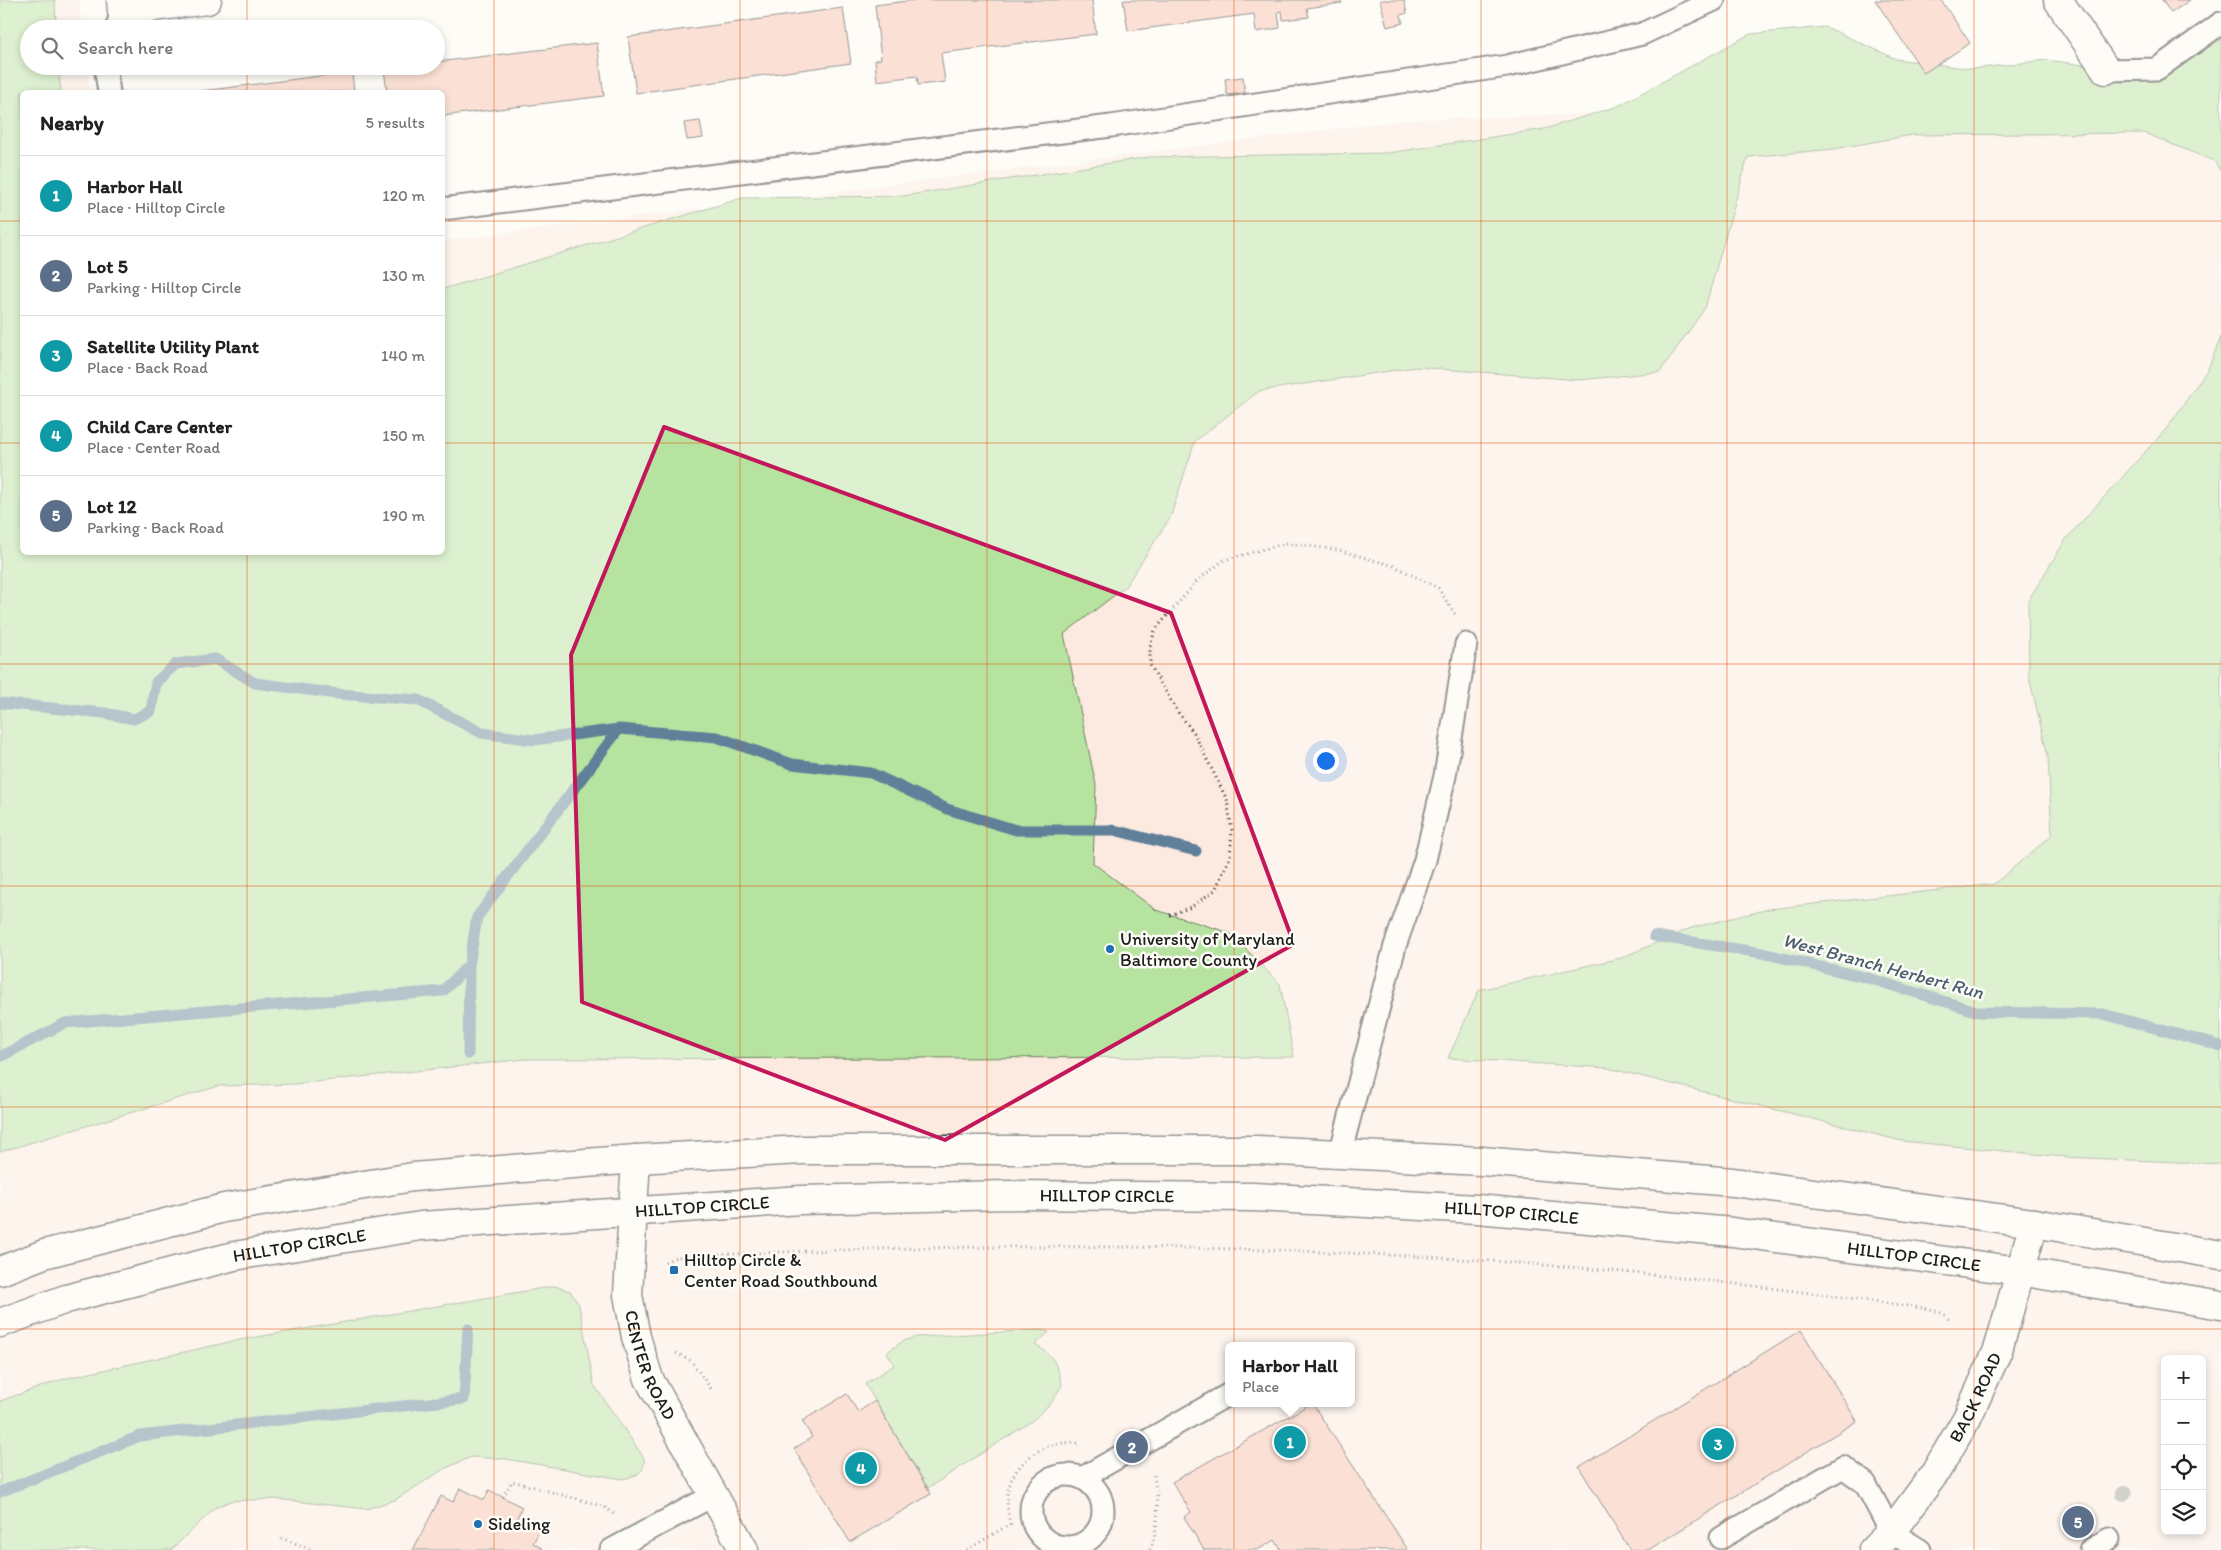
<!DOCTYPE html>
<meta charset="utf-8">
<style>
:root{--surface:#fff;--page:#f2f2f2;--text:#222;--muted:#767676;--line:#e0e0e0;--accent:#1f6fb2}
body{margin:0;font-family:Itim,sans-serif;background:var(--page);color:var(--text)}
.controls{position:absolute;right:15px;bottom:15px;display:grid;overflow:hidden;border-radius:8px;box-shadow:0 2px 8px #0003}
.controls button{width:45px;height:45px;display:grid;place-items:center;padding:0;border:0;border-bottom:1px solid var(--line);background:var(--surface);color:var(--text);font:25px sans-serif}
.you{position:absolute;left:1325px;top:760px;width:18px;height:18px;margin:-12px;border:4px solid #fff;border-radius:50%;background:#1a73e8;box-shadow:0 0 0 8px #1a73e833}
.badge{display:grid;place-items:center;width:32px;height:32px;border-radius:50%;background:var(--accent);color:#fff;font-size:16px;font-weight:700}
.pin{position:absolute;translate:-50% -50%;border:2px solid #fff;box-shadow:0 1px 5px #0006}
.popup{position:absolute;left:1225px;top:1342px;width:130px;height:65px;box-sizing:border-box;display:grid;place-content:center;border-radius:8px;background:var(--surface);filter:drop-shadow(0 1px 4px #0005);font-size:16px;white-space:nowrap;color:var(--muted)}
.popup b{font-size:19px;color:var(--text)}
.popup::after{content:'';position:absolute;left:50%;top:100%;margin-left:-10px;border:10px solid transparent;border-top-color:var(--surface)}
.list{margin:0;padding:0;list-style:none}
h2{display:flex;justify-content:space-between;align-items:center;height:65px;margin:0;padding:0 20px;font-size:21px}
h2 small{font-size:16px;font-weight:400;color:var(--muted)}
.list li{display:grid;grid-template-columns:32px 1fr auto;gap:15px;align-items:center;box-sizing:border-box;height:80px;padding:0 20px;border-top:1px solid var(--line)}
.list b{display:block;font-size:19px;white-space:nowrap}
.list p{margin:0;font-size:16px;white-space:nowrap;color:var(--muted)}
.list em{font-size:16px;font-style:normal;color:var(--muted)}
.icon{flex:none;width:28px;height:28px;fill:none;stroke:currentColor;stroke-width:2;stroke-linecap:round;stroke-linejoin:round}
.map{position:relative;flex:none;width:2221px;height:1550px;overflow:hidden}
.search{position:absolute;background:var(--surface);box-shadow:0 2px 8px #0003;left:20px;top:20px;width:425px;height:55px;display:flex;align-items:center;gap:12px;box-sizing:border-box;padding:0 18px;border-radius:28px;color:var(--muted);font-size:19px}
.panel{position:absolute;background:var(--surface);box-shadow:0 2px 8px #0003;left:20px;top:90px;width:425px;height:465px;border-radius:8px}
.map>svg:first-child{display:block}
</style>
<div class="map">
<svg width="2221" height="1550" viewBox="0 0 2221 1550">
<rect width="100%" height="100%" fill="#fdfcf7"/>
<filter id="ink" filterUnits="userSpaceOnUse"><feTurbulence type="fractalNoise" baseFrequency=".02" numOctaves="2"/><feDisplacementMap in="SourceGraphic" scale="10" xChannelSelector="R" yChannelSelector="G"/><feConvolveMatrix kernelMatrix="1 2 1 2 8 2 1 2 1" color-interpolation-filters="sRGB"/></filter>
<g filter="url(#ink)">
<path fill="#fceae0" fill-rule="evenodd" d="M0 0H79L82 29H29V66H87L90 92H22V552H442L443 241 1405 120 2221 93V1550H0ZM1229 1346H1351V1403H1229ZM2165 1359H2202V1531H2165Z"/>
<path fill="#b7e3a0" stroke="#6a805e" d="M0 0H55L56 29H29V66H58L61 92H22V552H442L443 289 742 198 903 196 1149 157 1388 153 1545 129 1618 106 1750 34 1826 27 1896 59 1972 69 2046 60 2122 70 2181 66 2221 39V172L2214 161 2144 133 1912 135 1834 149 1748 157 1705 308 1660 372 1579 380 1416 367 1259 391 1195 441 1170 518 1125 587 1064 634 1096 785 1093 863 1156 910 1230 933 1280 984 1294 1057 526 1059 296 1084 219 1086 0 1152Z
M2221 337V1164L2065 1157 1902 1141 1608 1068 1448 1058 1479 990 1621 958 1691 928 1769 909 1994 884 2052 835 2048 756 2029 677 2028 601 2066 539 2167 428 2208 369Z
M555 1286 570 1291 579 1305 594 1385 644 1458C645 1474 636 1476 622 1479L506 1459 471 1457 444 1469 395 1500 366 1509 275 1499 230 1501 215 1508 171 1550H0V1401L63 1379 234 1341Z
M1040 1330 1049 1332 1035 1345C1054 1355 1057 1365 1062 1385L1052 1402 1032 1421 928 1488 865 1384 894 1365 887 1352 903 1341 917 1337Z"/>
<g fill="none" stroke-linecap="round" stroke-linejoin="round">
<path stroke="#5f8098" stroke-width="11" d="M0 703 104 713 134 719 151 711 156 682 176 664 215 659 255 683 338 694 418 700 482 733 534 740 619 729 717 737 792 764 871 773 947 809 1016 830H1114L1196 851
M1654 936 1762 953 1868 978 1979 1012 2103 1014 2221 1046
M468 1054 469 965
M0 1057 65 1023 443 991 469 965 477 917 619 729
M0 1492 140 1436 464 1399 468 1329"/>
</g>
<path fill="#f8c0ac" stroke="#1c1c1c" d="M916 0H1092L1096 34 941 53 945 82 918 85 917 76 877 81 875 60 881 59 875 5Z
M1123 0H1341L1342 3 1307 8 1309 17 1283 20 1282 11 1278 12 1280 28 1256 32 1254 14 1128 31Z
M1380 0H1404L1407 13 1401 15 1403 23 1387 27Z
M1875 0H1941L1970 43 1924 73Z
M2162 0H2190L2171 13Z
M843 8 851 63 636 93 628 37Z
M597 43 604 96 442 116V92H387L384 69 405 66H436V62Z
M352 72 354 92H194Z
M1243 77 1245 93 1227 95 1225 79Z
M700 121 703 138 687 140 684 123Z
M1801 1330 1857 1421 1648 1550H1630L1579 1467Z
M847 1394 858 1412 875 1401 931 1494 850 1542 794 1449 812 1437 802 1421Z
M1312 1403 1408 1550H1281L1275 1540 1257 1550H1204L1184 1517 1191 1512 1172 1482Z
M460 1488 484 1500 489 1490 522 1507 517 1518 540 1530 533 1543 543 1549 542 1550H413L441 1496 453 1502Z"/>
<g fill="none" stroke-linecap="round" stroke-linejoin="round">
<g stroke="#1c1c1c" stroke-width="25">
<path id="service" d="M116 29 122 11
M105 66 109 92
M2106 70 2157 69 2221 23
M442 209 1111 126 1507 66 1642 34 1714 0
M1340 1154 1395 946 1425 860 1445 776 1466 644
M1031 1511a36 36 0 1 1 72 0a36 36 0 1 1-72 0Z
M1082 1478 1229 1394
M1721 1538 1843 1467 1865 1483 1891 1532 1920 1550
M611 1550 714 1495
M2090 1550 2109 1539"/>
</g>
<g stroke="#1c1c1c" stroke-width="31">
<g id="minor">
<path d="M121 0 122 11 207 0"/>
<path d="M2058 0 2106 70"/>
<path id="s1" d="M636 1159 628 1295 636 1337 649 1379 744 1550"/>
<path id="s2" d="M1873 1550 1891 1532 1935 1473 1967 1418 1998 1350 2034 1223"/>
</g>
</g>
<g stroke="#1c1c1c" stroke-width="31">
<g id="tertiary">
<path d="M0 1271 44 1254 224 1208 413 1177 636 1159 803 1150H1258L1482 1161 1733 1182 2034 1223 2221 1255"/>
<path id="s3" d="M0 1323 66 1299 234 1256 421 1226 801 1200 1008 1195 1253 1197 1477 1209 1732 1232 2020 1271 2221 1305"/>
</g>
</g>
<path stroke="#1c1c1c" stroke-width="3" stroke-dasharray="1 4" stroke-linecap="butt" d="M1170 915 1191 907 1215 890 1230 857 1232 831 1227 800 1194 733 1177 711 1150 665V647L1155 630 1197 581 1224 560 1287 543 1338 550 1394 566 1438 588 1457 617
M665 1262 676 1257 691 1256C953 1243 1215 1243 1477 1260 1629 1270 1780 1288 1930 1309L1944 1314 1950 1321
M676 1353 691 1361 712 1390
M503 1497 512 1481 603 1506 614 1514
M281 1538 313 1550
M967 1550 1010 1524C1008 1514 1006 1500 1008 1490 1015 1459 1050 1437 1080 1444
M1150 1550C1160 1524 1159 1499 1153 1472"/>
<use href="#service" stroke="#fdfcf7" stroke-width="21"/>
<use href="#minor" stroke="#fdfcf7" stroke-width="28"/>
<use href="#tertiary" stroke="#fdfcf7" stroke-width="28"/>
</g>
<circle fill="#9ba295" cx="2124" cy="1493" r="8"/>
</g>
<path d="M0 0H2221V1550H0ZM664 427 1171 613 1294 944 945 1140 582 1002 571 655Z" fill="#fdfcf7" fill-opacity=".55" fill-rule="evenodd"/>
<path fill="none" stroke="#c2185b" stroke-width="4" stroke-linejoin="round" d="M664 427 1171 613 1294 944 945 1140 582 1002 571 655Z"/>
<path fill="none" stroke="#e8590c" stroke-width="1" stroke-opacity="0.55" d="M247 0V29M494 0V1550M740 0V1550M987 0V1550M1234 0V1550M1481 0V1550M1727 0V1550M1974 0V1550M247 66V92M0 221H22M442 221H2221M0 443H22M442 443H2221M247 552V1550M0 664H2221M0 886H2221M0 1107H2221M0 1329H2221"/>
<g fill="#1f6fb2" stroke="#fdfcf7" stroke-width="2">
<circle cx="1110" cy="949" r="5"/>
<rect x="669" y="1265" width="10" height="10" rx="2.5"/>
<circle cx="478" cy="1524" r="5"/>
</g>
<g text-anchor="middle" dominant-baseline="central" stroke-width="5" stroke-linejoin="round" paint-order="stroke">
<g font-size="18" fill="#1c1c1c" stroke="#fdfcf7" text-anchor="start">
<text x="1120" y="939">University of Maryland<tspan x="1120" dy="21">Baltimore County</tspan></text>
<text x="684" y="1260">Hilltop Circle &amp;<tspan x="684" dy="21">Center Road Southbound</tspan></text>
<text x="488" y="1524">Sideling</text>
</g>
<g font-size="18" fill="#1c1c1c" stroke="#fdfcf7">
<text stroke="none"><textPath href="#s3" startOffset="1120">HILLTOP CIRCLE</textPath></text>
<text stroke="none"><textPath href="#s3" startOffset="715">HILLTOP CIRCLE</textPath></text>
<text stroke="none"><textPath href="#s3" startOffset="1525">HILLTOP CIRCLE</textPath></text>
<text stroke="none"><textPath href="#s3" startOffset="310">HILLTOP CIRCLE</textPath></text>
<text stroke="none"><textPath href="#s3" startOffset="1930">HILLTOP CIRCLE</textPath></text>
<text stroke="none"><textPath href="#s1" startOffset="210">CENTER ROAD</textPath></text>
<text stroke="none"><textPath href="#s2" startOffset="185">BACK ROAD</textPath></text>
</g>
<g font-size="19" font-style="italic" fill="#495e6e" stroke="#fdfcf7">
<text transform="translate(1883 966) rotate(15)">West Branch Herbert Run</text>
</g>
</g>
</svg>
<div class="controls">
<button>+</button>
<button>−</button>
<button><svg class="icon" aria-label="locate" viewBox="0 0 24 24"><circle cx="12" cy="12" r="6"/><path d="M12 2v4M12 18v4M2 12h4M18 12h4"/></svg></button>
<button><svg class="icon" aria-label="layers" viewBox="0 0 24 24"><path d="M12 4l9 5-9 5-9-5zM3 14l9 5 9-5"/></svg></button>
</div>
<div class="you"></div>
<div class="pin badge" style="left:1290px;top:1442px;background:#0f9aa8">1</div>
<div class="popup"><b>Harbor Hall</b>Place</div>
<div class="pin badge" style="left:1132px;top:1447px;background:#5c6f8a">2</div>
<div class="pin badge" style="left:1718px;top:1444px;background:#0f9aa8">3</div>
<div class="pin badge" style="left:861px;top:1468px;background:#0f9aa8">4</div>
<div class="pin badge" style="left:2078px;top:1522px;background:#5c6f8a">5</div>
<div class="search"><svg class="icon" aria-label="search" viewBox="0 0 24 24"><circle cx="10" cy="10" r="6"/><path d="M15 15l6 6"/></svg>Search here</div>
<section class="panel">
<h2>Nearby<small>5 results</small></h2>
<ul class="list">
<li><span class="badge" style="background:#0f9aa8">1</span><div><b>Harbor Hall</b><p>Place · Hilltop Circle</p></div><em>120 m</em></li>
<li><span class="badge" style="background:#5c6f8a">2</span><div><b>Lot 5</b><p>Parking · Hilltop Circle</p></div><em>130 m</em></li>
<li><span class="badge" style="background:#0f9aa8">3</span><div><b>Satellite Utility Plant</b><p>Place · Back Road</p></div><em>140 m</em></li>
<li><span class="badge" style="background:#0f9aa8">4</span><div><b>Child Care Center</b><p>Place · Center Road</p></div><em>150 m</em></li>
<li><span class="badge" style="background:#5c6f8a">5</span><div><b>Lot 12</b><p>Parking · Back Road</p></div><em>190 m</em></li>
</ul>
</section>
</div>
